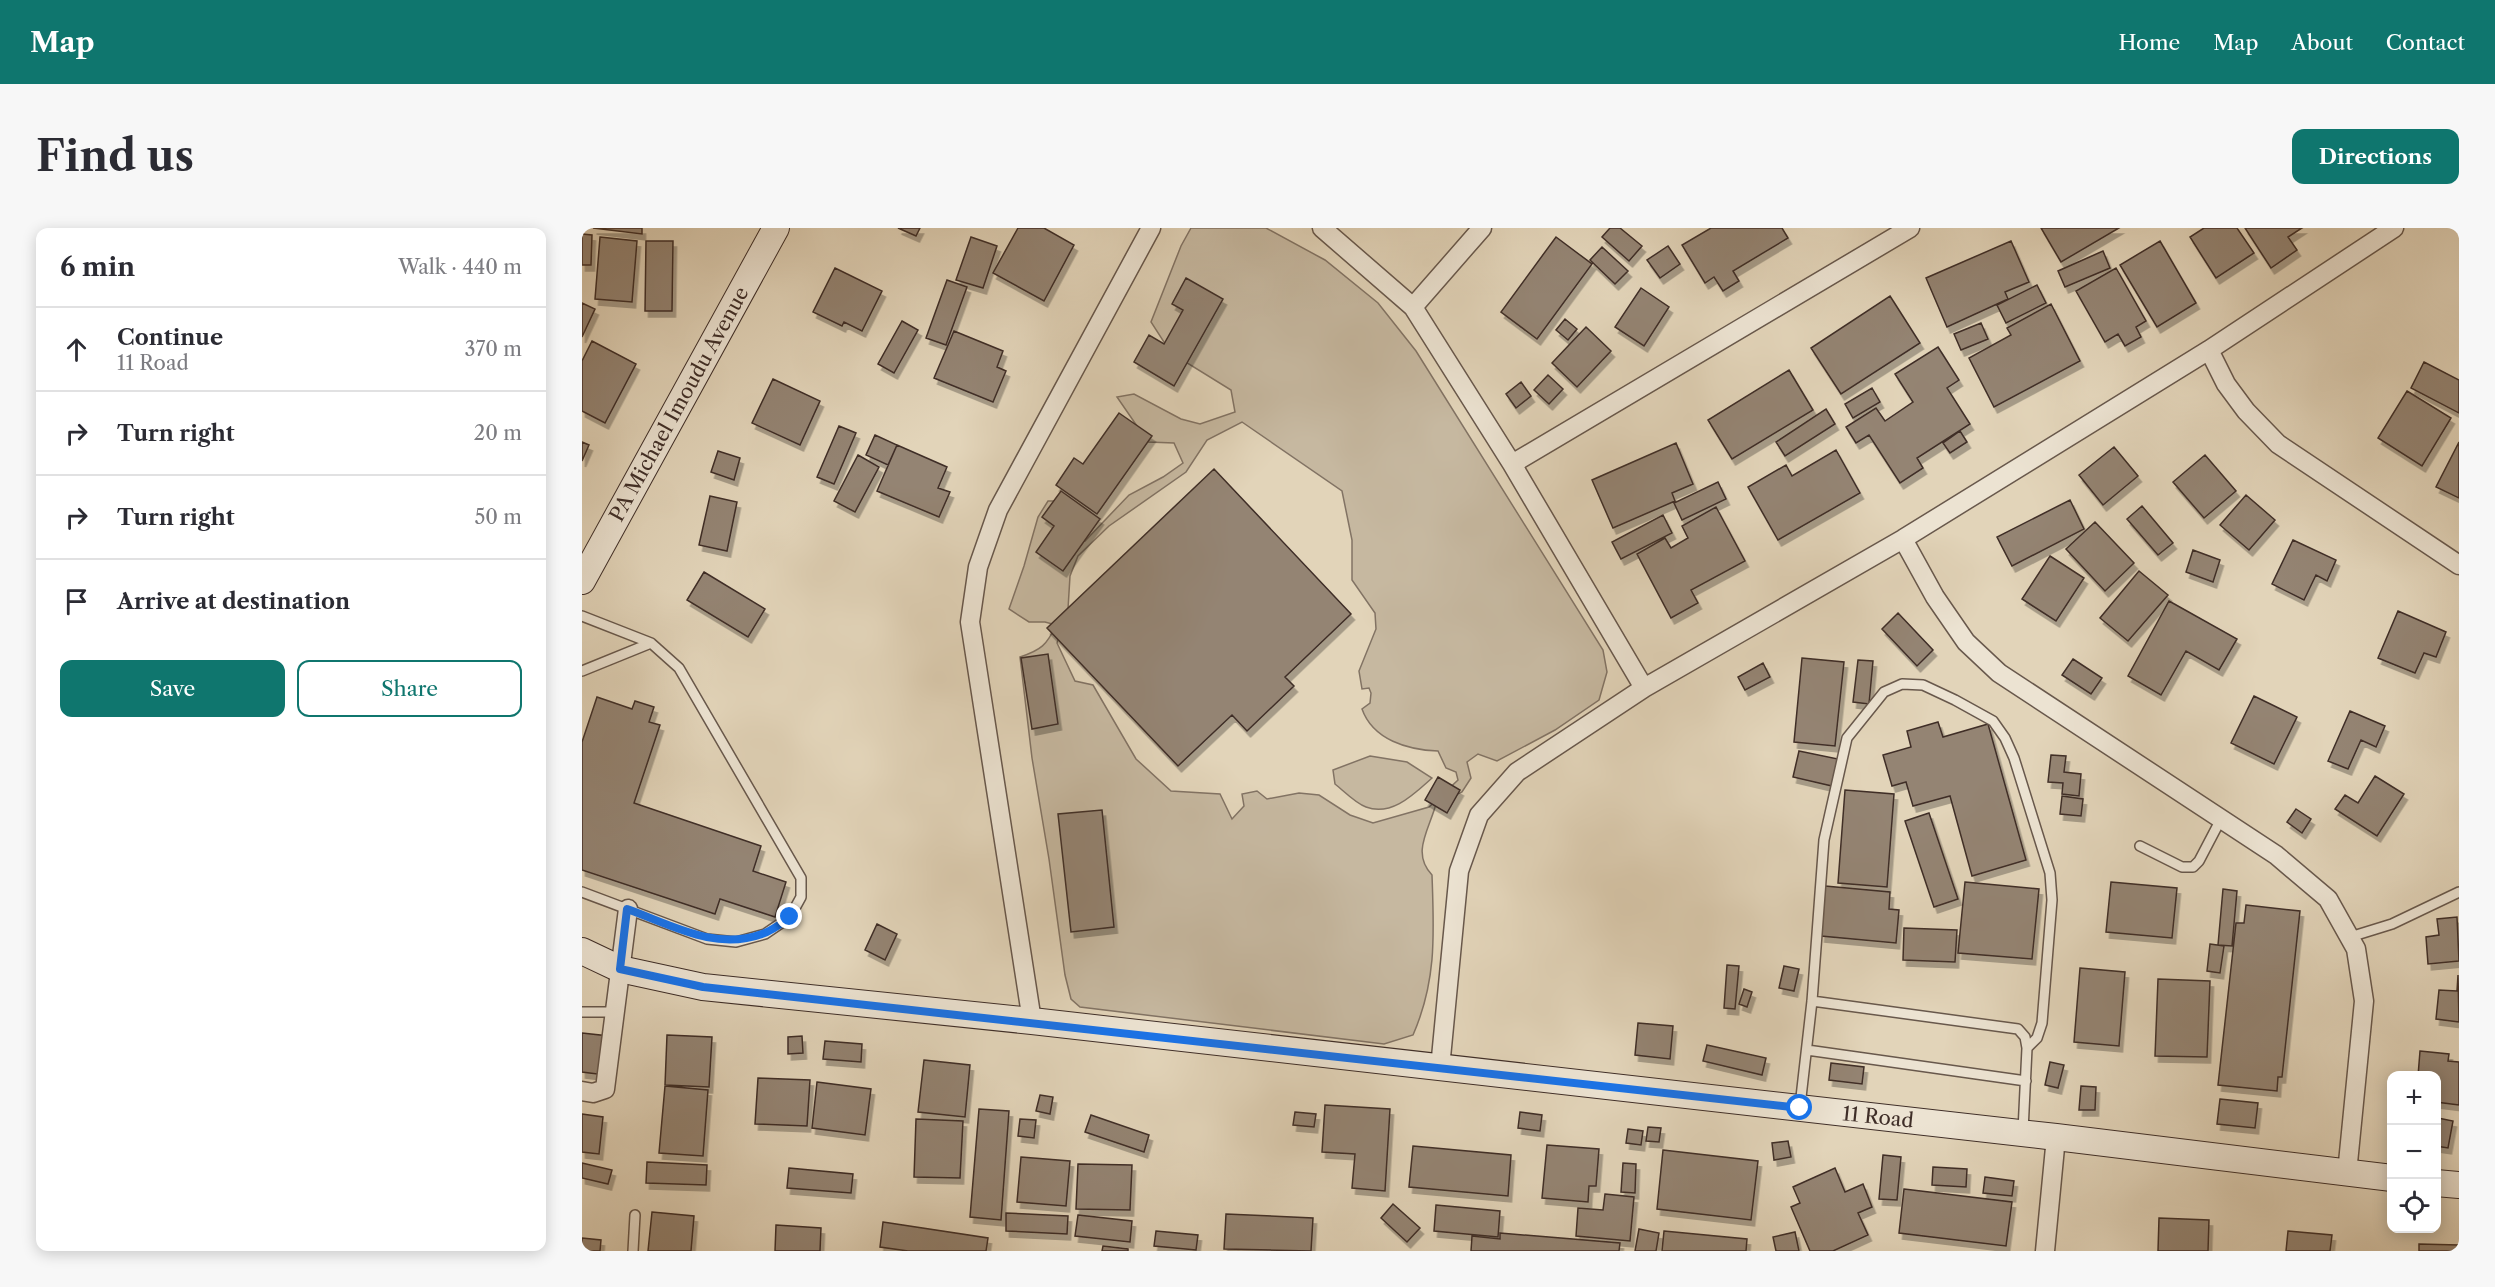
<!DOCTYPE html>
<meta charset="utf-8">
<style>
:root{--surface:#fff;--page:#f7f7f7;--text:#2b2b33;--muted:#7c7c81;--line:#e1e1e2;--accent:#0f766e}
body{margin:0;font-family:"Libre Caslon Text",serif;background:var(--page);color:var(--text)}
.controls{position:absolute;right:18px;bottom:18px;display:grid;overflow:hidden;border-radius:12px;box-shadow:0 3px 15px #0003}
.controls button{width:54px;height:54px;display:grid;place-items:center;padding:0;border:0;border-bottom:2px solid var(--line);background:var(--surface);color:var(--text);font:30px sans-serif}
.stop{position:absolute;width:18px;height:18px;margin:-14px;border:4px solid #1a73e8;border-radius:50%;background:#fff}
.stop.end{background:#1a73e8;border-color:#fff;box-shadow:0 2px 6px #0008}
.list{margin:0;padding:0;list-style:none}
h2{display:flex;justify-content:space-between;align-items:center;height:78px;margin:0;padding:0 24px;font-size:26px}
h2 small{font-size:20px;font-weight:400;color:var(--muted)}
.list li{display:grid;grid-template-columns:39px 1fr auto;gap:18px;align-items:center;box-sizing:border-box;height:84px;padding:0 24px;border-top:2px solid var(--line)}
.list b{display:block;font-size:22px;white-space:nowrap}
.list p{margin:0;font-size:20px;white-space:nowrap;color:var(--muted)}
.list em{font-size:20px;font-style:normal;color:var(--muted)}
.actions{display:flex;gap:12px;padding:18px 24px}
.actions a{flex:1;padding:14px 0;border:2px solid var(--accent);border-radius:12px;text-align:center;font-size:21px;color:var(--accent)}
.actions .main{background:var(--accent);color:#fff}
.icon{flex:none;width:33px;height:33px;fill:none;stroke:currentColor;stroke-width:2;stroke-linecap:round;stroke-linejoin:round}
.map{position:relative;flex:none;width:1877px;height:1023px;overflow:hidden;border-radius:12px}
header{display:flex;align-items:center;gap:36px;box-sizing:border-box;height:84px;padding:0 30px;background:var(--accent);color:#fff}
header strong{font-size:28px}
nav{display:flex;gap:33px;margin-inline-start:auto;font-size:21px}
.intro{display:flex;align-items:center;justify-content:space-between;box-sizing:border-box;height:144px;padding:0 36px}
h1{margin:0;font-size:42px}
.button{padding:15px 27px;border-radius:12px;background:var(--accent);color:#fff;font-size:21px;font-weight:700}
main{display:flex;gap:36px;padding:0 36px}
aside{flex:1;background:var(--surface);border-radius:12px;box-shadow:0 3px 15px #0003}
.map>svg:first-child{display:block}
</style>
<header>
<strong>Map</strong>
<nav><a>Home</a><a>Map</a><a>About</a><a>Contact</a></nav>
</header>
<div class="intro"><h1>Find us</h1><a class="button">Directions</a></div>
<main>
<aside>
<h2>6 min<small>Walk · 440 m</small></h2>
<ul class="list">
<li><svg class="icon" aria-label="ahead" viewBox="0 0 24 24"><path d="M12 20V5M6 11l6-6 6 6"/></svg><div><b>Continue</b><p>11 Road</p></div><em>370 m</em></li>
<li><svg class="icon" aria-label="right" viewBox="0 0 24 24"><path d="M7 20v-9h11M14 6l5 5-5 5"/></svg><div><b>Turn right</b></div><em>20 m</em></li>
<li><svg class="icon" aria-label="right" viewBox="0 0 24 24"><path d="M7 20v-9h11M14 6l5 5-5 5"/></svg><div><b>Turn right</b></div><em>50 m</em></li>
<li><svg class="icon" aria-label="arrive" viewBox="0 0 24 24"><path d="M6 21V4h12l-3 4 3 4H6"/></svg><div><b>Arrive at destination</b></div></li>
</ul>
<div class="actions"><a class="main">Save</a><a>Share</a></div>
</aside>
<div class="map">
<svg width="1877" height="1023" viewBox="0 0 1877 1023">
<defs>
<filter id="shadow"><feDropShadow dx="3.5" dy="6" stdDeviation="0" flood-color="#0004"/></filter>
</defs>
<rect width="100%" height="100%" fill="#e2d4b9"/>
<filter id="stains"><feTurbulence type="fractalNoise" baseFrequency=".00333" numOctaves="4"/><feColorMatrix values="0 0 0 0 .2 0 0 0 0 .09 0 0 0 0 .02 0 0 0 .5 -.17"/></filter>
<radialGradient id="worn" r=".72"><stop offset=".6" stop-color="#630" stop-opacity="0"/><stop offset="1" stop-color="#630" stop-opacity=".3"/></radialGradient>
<path fill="#c6b8a0" stroke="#827364" stroke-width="1.5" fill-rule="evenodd" d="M609 0H684L743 32 796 75 834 123 1021 422 1025 444 1017 472 973 502 915 533 896 526 885 534 889 550 880 564 854 576C847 602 829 625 850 647 852 705 855 752 831 807L802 816 498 779 489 771 483 747 467 631 450 530 438 429C459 422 465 417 474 397L463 394H447L427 381 442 338 456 289 466 273H486L493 307 503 313 547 267 581 249 601 235 592 215 566 214 535 169 552 166 599 191 618 196 653 184 649 162 589 125 569 94 599 18ZM660 194 760 263 770 312V352L793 385 794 401 777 443 780 461 787 460 789 465 788 475 780 481C791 512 826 522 856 523L864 540 874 544 876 552 847 579 791 595 768 587 737 567 717 565 685 571 675 563 660 566 662 578 650 591 638 566 589 563 554 531 511 457 493 453 475 415 486 381 488 348 496 328 527 298 604 244 625 212Z
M788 528 825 534 850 550C833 565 810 589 784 579 773 575 762 563 753 556L751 542Z"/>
<path fill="#948473" stroke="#3f2e28" stroke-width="1.5" filter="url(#shadow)" d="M11 0H60V6Z
M316 0H338L334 8Z
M436 0H462L492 17 462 73 411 45Z
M1028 0H1038L1060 18 1047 33 1020 9Z
M1129 0H1200L1206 10 1151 43 1157 53 1141 63 1132 49 1123 55 1100 17Z
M1459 0H1537L1479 34Z
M1622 0H1655L1672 25 1634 50 1608 9Z
M1663 0H1720L1706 9 1715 22 1689 40Z
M0 6 10 7 9 37H0Z
M18 9 55 13 50 74 13 71Z
M389 9 415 18 401 60 374 52Z
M974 9 1010 36 955 111 919 84Z
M64 13H91L90 83H63Z
M1429 13 1447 54 1423 64 1426 71 1365 99 1344 50Z
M1578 13 1614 75 1575 99 1538 37Z
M1086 18 1098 36 1078 50 1065 32Z
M1020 19 1046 43 1033 56 1008 32Z
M1521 23 1528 40 1483 59 1476 43Z
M253 40 300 63 280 103 262 94 260 98 231 84Z
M1534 40 1564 93 1554 99 1559 109 1543 118 1536 106 1523 114 1494 63Z
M604 50 641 71 592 158 552 134 567 107 582 116 601 82 590 76Z
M365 52 385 59 364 117 344 110Z
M1455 57 1464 75 1424 95 1415 77Z
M1059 60 1087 79 1062 118 1033 99Z
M1308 68 1338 115 1259 166 1229 120Z
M0 75 13 81 0 109Z
M1469 76 1498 133 1412 179 1387 130 1429 107 1425 100Z
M983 91 995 101 986 112 974 102Z
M320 93 336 102 312 145 296 136Z
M1399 95 1406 111 1379 122 1372 106Z
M1004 99 1029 123 995 159 970 135Z
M372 103 421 123 415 139 424 143 411 174 352 150Z
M10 113 54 136 23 195 0 183V133Z
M1356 119 1377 152 1365 160 1388 196 1335 230 1341 240 1318 255 1287 207 1274 215 1264 199 1294 180 1303 193 1331 174 1313 146Z
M1842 134 1877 152V185L1829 160Z
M1207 142 1231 182 1150 231 1126 192Z
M966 147 981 161 967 176 952 162Z
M191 151 238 173 218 217 170 195Z
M939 154 949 168 934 180 924 166Z
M1290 160 1298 174 1271 190 1263 176Z
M1825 163 1869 190 1840 238 1796 210Z
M1244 181 1253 196 1203 228 1194 214Z
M537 185 570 208 515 286 474 257 492 230 501 236Z
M257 198 274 205 252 256 235 249Z
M1378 203 1385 214 1368 225 1361 215Z
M293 207 315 217 306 237 284 227Z
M0 214 7 217 0 233Z
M1877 214V270L1854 259Z
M1094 215 1111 256 1090 265 1093 273 1031 300 1010 252Z
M315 217 365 239 356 260 368 264 357 289 295 263Z
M1532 219 1556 248 1521 277 1497 247Z
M1254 222 1278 265 1196 312 1166 259 1204 237 1210 248Z
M136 223 158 230 152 252 129 244Z
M276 227 297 239 273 284 252 273Z
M1623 227 1654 263 1622 290 1591 254Z
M632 241 769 386 703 449 712 458 665 503 650 487 596 538 465 400Z
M1136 254 1144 271 1100 292 1092 275Z
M479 263 518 291 481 343 454 324 472 298 460 289Z
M1664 267 1693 292 1667 322 1638 297Z
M128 268 155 274 145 323 117 317Z
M1488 272 1502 301 1430 338 1415 309Z
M1560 278 1591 315 1576 327 1545 291Z
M1134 279 1163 333 1109 362 1116 375 1089 390 1055 326 1083 310 1089 320 1106 310 1100 298Z
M1081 287 1090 305 1039 331 1030 314Z
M1513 294 1552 335 1523 363 1484 321Z
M1711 312 1754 332 1745 353 1734 347 1722 372 1690 356Z
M1611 322 1638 332 1631 354 1604 344Z
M1468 328 1502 350 1474 393 1440 371Z
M1557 343 1586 367 1546 413 1518 390Z
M122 344 183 381 166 409 105 372Z
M1587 373 1655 411 1637 442 1604 423 1579 467 1546 448Z
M1816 383 1864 404 1854 429 1842 425 1833 445 1796 430Z
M1316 385 1351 422 1335 438 1300 401Z
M466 426 476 496 450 501 439 430Z
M1220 430 1262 434 1253 518 1212 514Z
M1491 431 1520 450 1509 466 1480 447Z
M1276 432 1291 433 1287 476 1271 474Z
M1181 435 1188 449 1163 462 1156 449Z
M1672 468 1715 489 1692 536 1649 515Z
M15 469 50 481 53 473 72 479 67 494 78 497 52 575 179 618 171 643 204 654 193 689 138 671 133 686 0 642V514Z
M1768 483 1803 498 1794 519 1779 512 1766 541 1746 533Z
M1356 494 1361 509 1406 496 1444 632 1390 648 1368 568 1331 578 1324 554 1310 558 1301 527 1329 519 1325 503Z
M1217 523 1256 531 1250 558 1211 549Z
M1469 527 1484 528 1482 544 1499 546 1497 568 1480 566 1481 555 1466 554Z
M1793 548 1822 566 1795 608 1753 581 1763 567 1776 575Z
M856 549 878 562 865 585 843 572Z
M1263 562 1312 566 1305 659 1256 655Z
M1480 568 1501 571 1499 588 1478 586Z
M1714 581 1729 591 1720 605 1705 594Z
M520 582 532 699 489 704 476 586Z
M1347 585 1376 671 1352 679 1323 593Z
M1383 654 1457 661 1450 731 1376 725Z
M1529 654 1595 660 1590 710 1524 704Z
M1243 658 1308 664 1307 681 1317 682 1314 715 1239 708Z
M1641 661 1655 663 1650 718 1636 717Z
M1664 677 1718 683 1700 849H1696L1695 863 1636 857 1654 695H1662Z
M1875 689 1877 733 1846 736 1844 709 1857 707 1855 691Z
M295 696 315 706 303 732 283 722Z
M1322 700 1375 702 1373 734 1321 732Z
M1628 716 1642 718 1638 745 1625 743Z
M1145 737 1157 738 1153 781 1142 780Z
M1202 738 1217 741 1212 763 1197 760Z
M1498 740 1543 744 1537 818 1492 814Z
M1876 747 1877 794 1854 791 1857 762 1875 763Z
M1576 751 1628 753 1625 829 1573 828Z
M1162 761 1170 764 1165 779 1157 776Z
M1056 795 1091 798 1088 831 1053 827Z
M0 805 27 808 23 847 0 844Z
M85 807 130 809 127 859 83 857Z
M220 808 221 825 206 826V809Z
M243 813 280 816 279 834 241 831Z
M1125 817 1184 830 1180 847 1121 833Z
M1838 823 1867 826 1866 833 1877 834V877L1854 874V848H1836Z
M342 832 388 837 383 889 336 884Z
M1468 834 1482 837 1476 860 1463 857Z
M1249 835 1282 839 1280 856 1247 852Z
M176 850 228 852 225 898 173 896Z
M235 854 289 861 283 907 230 900Z
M83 858 126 862 121 928 77 925Z
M1499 858 1514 859 1513 882H1497Z
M458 867 471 869 468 886 454 883Z
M1638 871 1676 875 1673 900 1635 896Z
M743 877 808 881 803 963 770 960 773 926 740 924Z
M397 881 427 883 419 992 388 989Z
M713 884 734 886 732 899 711 897Z
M938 884 960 887 958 903 936 900Z
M0 886 21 889 17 926 0 924Z
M509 887 567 907 562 924 503 904Z
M1856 890 1871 893 1866 920 1854 918Z
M334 891 381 893 378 950 332 949Z
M438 891 454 892 452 910 436 908Z
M1066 899 1079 900 1077 914 1064 913Z
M1046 901 1061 903 1059 917 1044 915Z
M1206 913 1209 929 1192 932 1190 915Z
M965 917 1017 921 1014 958H1007L1006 974 960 970Z
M831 918 929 927 926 968 827 959Z
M1081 922 1176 933 1169 992 1075 981Z
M1301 927 1319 929 1315 972 1297 971Z
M439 929 488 933 484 978 435 974Z
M65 934 125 937 124 957 64 955Z
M0 935 30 942 26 956 0 950Z
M1041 935 1054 936 1053 965 1039 964Z
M496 936 550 937 548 982 494 981Z
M1351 939 1385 941 1384 959 1350 957Z
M207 940 271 946 269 965 205 960Z
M1253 940 1263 964 1281 956 1290 979 1276 985 1286 1007 1251 1023H1228L1209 979 1218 975 1211 959Z
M1403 949 1432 953 1430 968 1401 965Z
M1322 961 1430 974 1424 1018 1317 1005Z
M1023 966 1052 969 1048 1013 994 1008 996 980 1021 982Z
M811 976 838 1000 825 1014 799 990Z
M854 977 918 983 916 1009 852 1003Z
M70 984 112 988 109 1023H66Z
M424 985 486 988 485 1006 424 1003Z
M644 986 731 990 729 1023 642 1021Z
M496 987 550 993 548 1014 493 1008Z
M1577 990 1627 992 1626 1023H1576Z
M301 994 406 1010 404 1023H326L298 1019Z
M194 997 239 1000 238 1023H193Z
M1057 1001 1077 1005 1074 1023H1053Z
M574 1003 616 1007 614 1022 572 1018Z
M1082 1003 1165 1011 1164 1023H1080Z
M1706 1003 1750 1007 1748 1023H1704Z
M1213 1004 1217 1023H1194L1191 1009Z
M918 1005 1038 1015 1037 1023H889L890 1008 918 1011Z
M0 1010 19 1012 18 1023H0Z
M1837 1016 1877 1017V1023H1837Z
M521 1018 546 1021V1023H520Z"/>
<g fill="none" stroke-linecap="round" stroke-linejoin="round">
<g stroke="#68584c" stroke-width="12">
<path id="lane" d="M0 388 69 415 97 440 219 650V669L208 689 183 706 154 714 125 711 0 664
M0 443 69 415
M1558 618 1600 639H1611L1617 633 1639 591
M1768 709 1810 696 1877 664
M1230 773 1436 801 1443 809 1445 820 1441 903
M0 784H32
M1225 822 1444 853
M1218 878 1230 773 1242 612 1265 510 1302 464 1320 456 1341 457 1373 472 1411 493 1423 510 1432 530 1468 645 1470 672 1460 795 1455 810 1445 820
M51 1023 53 987"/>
</g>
<g stroke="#68584c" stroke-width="21">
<path id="street" d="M740 0 831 79 930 236 1062 460
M831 79 900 0
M1627 122 1644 156 1664 183 1696 216 1877 337
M930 236 1328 0
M1321 311 1353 369 1384 414 1417 445 1694 627 1746 671 1774 721 1782 773 1765 945
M450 793 388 394 396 339 416 282 569 0
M858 840 877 643 897 587 935 544 1062 460 1321 311 1627 122 1812 0
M0 863 11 865 23 861 46 681
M1463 1023 1474 909"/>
</g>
<g stroke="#3f2e28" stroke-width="28">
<path id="secondary" d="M0 353 194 0
M0 723 38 741 121 759 450 793 1474 909 1810 950
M1854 955 1877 957"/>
</g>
<use href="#lane" stroke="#ece3d2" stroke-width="9"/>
<use href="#street" stroke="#ece3d2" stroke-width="18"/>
<use href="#secondary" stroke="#ece3d2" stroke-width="26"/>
</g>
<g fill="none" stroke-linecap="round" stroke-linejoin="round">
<path stroke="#1a73e8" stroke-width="8" d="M208 689C200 695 190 703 180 706 133 723 90 697 45 681L38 741 121 759 1218 880"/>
</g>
<g text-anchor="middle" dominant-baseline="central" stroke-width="5" stroke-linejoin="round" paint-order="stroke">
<g font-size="20" fill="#3f2e28" stroke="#ece3d2">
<text transform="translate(97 176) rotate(-61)">PA Michael Imoudu Avenue</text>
<text transform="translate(1296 889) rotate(6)">11 Road</text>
</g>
</g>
<rect width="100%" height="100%" filter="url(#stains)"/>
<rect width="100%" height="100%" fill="url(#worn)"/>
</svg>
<div class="controls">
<button>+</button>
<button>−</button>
<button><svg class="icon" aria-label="locate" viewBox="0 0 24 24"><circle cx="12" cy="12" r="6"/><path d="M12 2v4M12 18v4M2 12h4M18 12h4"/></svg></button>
</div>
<div class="stop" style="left:1218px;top:880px"></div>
<div class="stop end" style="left:208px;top:689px"></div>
</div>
</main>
